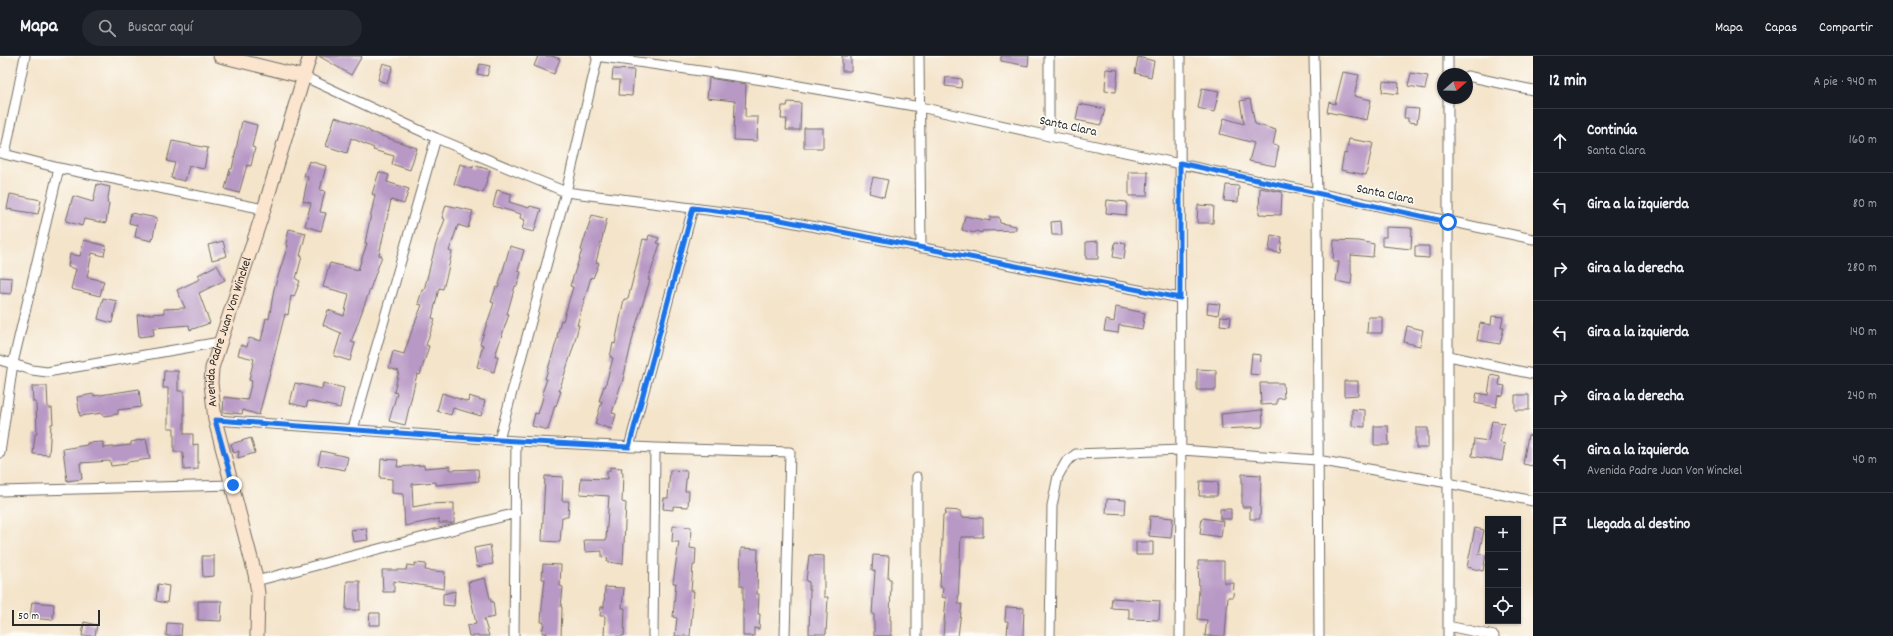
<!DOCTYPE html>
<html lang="es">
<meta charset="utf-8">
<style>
:root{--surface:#171b24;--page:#242831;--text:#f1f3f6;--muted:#9ea1a6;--line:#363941}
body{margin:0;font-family:Dekko,sans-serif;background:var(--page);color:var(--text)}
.controls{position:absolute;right:12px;bottom:12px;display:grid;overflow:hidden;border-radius:0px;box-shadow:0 1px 3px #0004}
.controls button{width:36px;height:36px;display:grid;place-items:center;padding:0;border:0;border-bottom:1px solid var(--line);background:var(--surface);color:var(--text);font:20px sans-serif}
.compass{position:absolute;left:1437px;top:12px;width:36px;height:36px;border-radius:50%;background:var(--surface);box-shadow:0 1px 3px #0004;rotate:70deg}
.scale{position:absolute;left:12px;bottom:10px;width:88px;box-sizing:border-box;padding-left:4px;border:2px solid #2b2b2b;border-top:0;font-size:11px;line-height:14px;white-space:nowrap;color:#2b2b2b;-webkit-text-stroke:3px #fdfcf7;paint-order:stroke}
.stop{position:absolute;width:12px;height:12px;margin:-9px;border:3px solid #1a73e8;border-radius:50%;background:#fff}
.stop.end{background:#1a73e8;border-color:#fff;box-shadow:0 1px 4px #0008}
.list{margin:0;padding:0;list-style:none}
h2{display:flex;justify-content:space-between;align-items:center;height:52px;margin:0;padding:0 16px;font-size:17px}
h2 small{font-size:13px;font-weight:400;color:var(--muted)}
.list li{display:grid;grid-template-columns:26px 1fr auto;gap:12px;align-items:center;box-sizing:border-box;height:64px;padding:0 16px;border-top:1px solid var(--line)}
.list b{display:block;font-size:15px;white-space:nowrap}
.list p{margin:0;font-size:13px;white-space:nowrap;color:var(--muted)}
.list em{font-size:13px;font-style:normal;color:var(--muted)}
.icon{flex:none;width:22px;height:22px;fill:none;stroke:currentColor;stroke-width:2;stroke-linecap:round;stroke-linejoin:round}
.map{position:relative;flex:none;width:1533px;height:580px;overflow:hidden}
header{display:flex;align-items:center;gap:24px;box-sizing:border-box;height:56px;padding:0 20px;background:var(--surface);border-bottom:1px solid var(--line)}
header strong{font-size:19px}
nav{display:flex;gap:22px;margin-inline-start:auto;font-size:14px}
.search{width:280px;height:36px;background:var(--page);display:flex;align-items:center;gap:10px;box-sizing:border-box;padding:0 14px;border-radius:22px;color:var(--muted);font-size:15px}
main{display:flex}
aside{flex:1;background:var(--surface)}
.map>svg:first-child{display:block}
</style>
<header>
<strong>Mapa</strong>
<div class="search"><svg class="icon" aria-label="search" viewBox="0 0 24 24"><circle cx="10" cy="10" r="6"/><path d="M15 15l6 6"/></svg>Buscar aquí</div>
<nav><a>Mapa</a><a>Capas</a><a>Compartir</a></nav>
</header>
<main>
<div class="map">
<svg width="1533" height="580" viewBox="0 0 1533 580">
<rect width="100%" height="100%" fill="#fdfcf7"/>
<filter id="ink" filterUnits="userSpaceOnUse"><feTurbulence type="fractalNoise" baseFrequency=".025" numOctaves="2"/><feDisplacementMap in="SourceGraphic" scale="8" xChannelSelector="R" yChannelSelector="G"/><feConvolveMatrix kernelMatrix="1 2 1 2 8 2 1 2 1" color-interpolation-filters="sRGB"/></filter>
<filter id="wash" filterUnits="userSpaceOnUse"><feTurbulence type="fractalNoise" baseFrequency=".012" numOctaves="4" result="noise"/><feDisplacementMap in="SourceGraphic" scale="16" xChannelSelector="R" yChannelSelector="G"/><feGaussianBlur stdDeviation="0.9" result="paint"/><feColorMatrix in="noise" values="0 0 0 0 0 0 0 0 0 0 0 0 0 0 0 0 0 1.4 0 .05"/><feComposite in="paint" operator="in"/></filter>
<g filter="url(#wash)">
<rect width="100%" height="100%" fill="#f4e4ca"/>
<g id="blocks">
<path fill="#b898c5" d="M319 0H362L351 19Z
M538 0H552L560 3 554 18 534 10Z
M842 0H851V15H842Z
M1001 0H1029L1028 10 1001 5Z
M1138 1 1154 5 1151 21 1135 17Z
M383 7 393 10 387 27 378 24Z
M480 8 490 10 487 20 477 18Z
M613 13 634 14 632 40 619 39 620 24H612Z
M1106 13 1118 14 1116 36 1105 35Z
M1343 16 1359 19 1354 40 1371 44 1367 64 1327 56 1329 46 1335 48Z
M1411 17 1428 20 1425 33 1408 30Z
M946 21 962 23 961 32 945 30Z
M709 22 746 28 745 61H758L757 85 734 84 735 45 707 42Z
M1383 25 1399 27 1398 38 1382 36Z
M1202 32 1219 35 1214 56 1198 52Z
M1250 43 1255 68 1276 74 1273 89 1279 90 1275 110 1249 105 1254 87 1220 78 1224 62 1244 68 1240 45Z
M788 46 801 47 800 74H786L787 63H781L782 50H787Z
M1079 48 1105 53 1101 69 1076 64Z
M1405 52 1419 53 1417 67 1408 66V62H1404Z
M335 61 354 67 370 75V76L417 92 410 114 392 108 394 100 373 94 374 92 351 82 347 97 326 90Z
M242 65 257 69 252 91 255 92 251 110 247 109 239 137 225 133 230 113H232Z
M804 72H823V92H804Z
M1349 83 1373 87 1366 119 1341 114 1344 97 1346 98Z
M172 85 208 92 204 113 189 110 185 125 171 122 175 107 167 105Z
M309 105 326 110 320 134 325 135 320 156 326 157 321 175 305 170 311 147 303 145 308 121 304 120Z
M460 108 473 112V109L490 114 483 137 454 128Z
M379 116 389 119 387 126 409 133 404 148 391 144 379 199 382 200 351 286 355 287 350 305 334 300 341 277 323 269 328 254 344 260 349 238 323 231 330 207 358 214 367 187H365L375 139 372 138Z
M1129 116H1148L1147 140H1129Z
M873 121 888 124 884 141 869 137Z
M97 128 110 131 107 147H109L106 167 84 163 82 170 66 165 73 140 93 146Z
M1226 129 1239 130 1238 146 1224 145Z
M1260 132 1282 136 1281 159 1259 158Z
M497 134 512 138 509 146 529 152 530 150 541 153 534 176 522 173 525 164 520 162 521 158 493 150Z
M10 138 41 144 38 158 7 153Z
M1107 144 1127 146 1126 159 1106 157Z
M446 149 473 155 468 172 458 169 449 195 452 196 447 218 443 233 439 232 432 262 435 263 426 289 429 290 420 319 417 318 405 369 389 365 397 337 394 336 399 315 389 312 393 295 404 298 411 277 422 249 418 248 422 234H424L435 191 445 163 442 162Z
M1198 149 1214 150 1213 167H1197Z
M131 157 157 162 152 185 135 181 137 169 129 167Z
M592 159 607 163 596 206 599 207 593 222 591 221 577 269H579L573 292 559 335H561L556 350 555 349 548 374 532 370 535 357 538 358 544 338 542 337 547 323H545L558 280H557L561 264 563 265 573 231 570 230 582 194H581Z
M965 160 990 165V161H999L1000 167 1016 170V174L982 175V177L976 175 975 177 962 174Z
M1061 165 1062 179H1052L1051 166Z
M1386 171 1412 172 1411 193 1382 190V181H1386Z
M289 173 306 177 300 200H302L296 223 300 225 294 241 291 240 288 259 285 258 259 359 243 354 242 358 223 356 224 341 247 344 252 325 249 324 254 303 238 299 241 289 247 291 249 282 261 285 266 262 269 263 274 233 288 189 286 188Z
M649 179 659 182 657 187 660 188 648 224H650L634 276 622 328H621L612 357 616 358 612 373 595 368 602 345H599L604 330 605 331 613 302 610 301 613 287 615 288 624 243H628L643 183 648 184Z
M1271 179 1282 181 1280 197 1269 195Z
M84 184 106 190 104 200 92 197 87 221 104 225 100 240 71 233 76 213 68 211 70 198 80 200Z
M1334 184 1359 185 1374 188 1373 201 1351 199V218H1352L1351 228 1336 225 1339 206H1333Z
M223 185 227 200 212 204 208 189Z
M1098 185V203H1086V186Z
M1115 186 1126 187 1124 203 1113 201Z
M510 190 524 194 518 215 521 216 517 230H515L507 258H509L495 300H498L494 316 477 311 483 289 480 288 494 247 491 246 496 231 498 232Z
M1415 190H1429V202L1415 201Z
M217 209 225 224 199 237 210 267 190 274 189 269 153 272 154 279 139 281 137 259 164 257V253L185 252 177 234 200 223 198 219Z
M0 221 12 222 11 238 0 237Z
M103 242 117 245 112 267 98 263Z
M1208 247 1220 248 1218 259 1207 257Z
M1116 251 1145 257 1142 273 1119 269 1118 277 1104 275 1106 264 1114 266Z
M1221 260 1231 261 1230 270 1220 269Z
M1492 260 1503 261 1501 271H1504L1500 288 1477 284 1480 267 1491 269Z
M1368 261H1382V277H1367Z
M1407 270 1423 274 1420 290 1404 286Z
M1252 298 1261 299 1260 319 1250 318Z
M1197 313 1216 314V334H1197Z
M164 315H178V335H184V378H193V389L198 388V413L184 414 183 396H174V372H168V332H163Z
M1491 319 1500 321 1499 329 1505 330 1503 340 1498 339 1496 351 1475 347 1477 337 1488 339Z
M1344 325H1358V339L1344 340Z
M295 327 322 333 323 327 344 332 340 352 308 345 306 351 290 347Z
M1260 327H1283L1284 342 1277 343V348L1261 349Z
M32 330H47L48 352H52L53 368H51L49 399 33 398 35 378H37L36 346H33Z
M139 333 141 351 118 354V358L103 360V357L80 360 77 341 94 338V340Z
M442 337 468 346 469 340 485 345 481 360 453 352 451 359 437 355Z
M1515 339H1529V354H1515Z
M1352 353 1365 354V371L1352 370Z
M1262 354 1263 368 1262 371 1222 373 1221 358Z
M1492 365 1504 367 1500 387 1505 388 1502 405 1472 400 1474 383 1488 385Z
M1374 370H1388L1389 389H1374Z
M1416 372H1428V392H1416Z
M1528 379 1533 380V410L1523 408Z
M251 382 255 397 238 402 239 395 234 397 231 388Z
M146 383 150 403 127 406V408L111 410 110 405 80 407 82 423 67 425 63 393 87 389V387L103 386V392L131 389V386Z
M321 395 348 401 345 414 318 409Z
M381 403 398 404 397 411 424 409V412L450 410V414L478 413 479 425 436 429V426L412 428 413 451 429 448 454 447V467H439V463L405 470 403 438 392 437V423L380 422Z
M610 411 622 412 621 416H623L622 446 626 447 623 508 607 506 608 502 602 501V495L585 496 584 484H606L609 440 580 438 581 422 607 423V415H610Z
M670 414 687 415 685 435H689L688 451 673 450V454L663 453 664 442H668Z
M1242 418 1261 419 1260 463H1250V451H1242Z
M545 420 563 421 562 445H569L568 461H562L560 486 542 485Z
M1200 425 1218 426 1217 440H1199Z
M1107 443 1126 444 1125 458 1106 457Z
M1220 453H1231V463H1220Z
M946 454 961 455V461L983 462V481H961L958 548H962L958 580H943L946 542 942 541 943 531H940L943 459H945Z
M1150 460 1173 462 1171 482 1149 480Z
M1202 462 1223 465 1221 481 1200 478Z
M673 470 691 471 690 492 696 493 695 509H693L691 535H694L690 580H675L677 562 673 561 676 527H673L679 486H672Z
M366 472 368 484 353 486 351 474Z
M1475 472 1484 474 1479 498 1486 499 1483 515 1467 511Z
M1136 486H1153V499H1136Z
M490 489 493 508 477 511 474 492Z
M741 492 758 493 757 538H759L758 558H760L759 573 754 572V580H743V530H740Z
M809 499 824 500V541H828L826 578H809L810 534H809V526L806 525Z
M873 499 889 500 888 523H891L890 564H891V580H874V558H872L875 515 872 514Z
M202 500H214V520L203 521Z
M1198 505H1224V527H1234L1233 541H1228L1225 580H1205L1207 564 1197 563 1199 534Z
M415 507 426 508 425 514 445 516 444 533 394 525V536H383L382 514H406L407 509 414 510Z
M543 508 561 509 560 530 563 531 561 551H562L561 580H546L547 577H542L544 566H541L542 550 545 523H542Z
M485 522 491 546 493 545 495 561 484 563 489 580H469L467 570 476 568 468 526Z
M347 525H360V554H346Z
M158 528 169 530 167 547 156 545Z
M605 531 624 532 622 552H625L624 580H604L605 560H600L601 551H604Z
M455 535 454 550 443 549V538Z
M1112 542 1160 545 1159 564 1129 563V553L1111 552Z
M198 545H222L221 565 198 564Z
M32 546 54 548 53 564 30 562Z
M1006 551 1024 552 1023 580H1007L1008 565H1005Z
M370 557H380V569H369Z
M84 566 97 569 95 580H82Z
M167 567 182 568 181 580H166Z"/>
</g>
</g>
<g filter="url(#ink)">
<use href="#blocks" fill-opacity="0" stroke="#716c63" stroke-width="1"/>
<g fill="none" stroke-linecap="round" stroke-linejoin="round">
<g stroke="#716c63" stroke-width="11">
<path id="street" d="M596 0 770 25 920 51 1049 80 1533 183
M919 0 921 192
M1314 0 1317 138 1319 580
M1448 18V0
M1467 20 1533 34
M305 21 436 82 566 136 770 162 1180 242
M1448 42V580
M1049 80V0
M0 97 59 112 264 153
M5 98 25 0
M1449 300 1533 318
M0 304 32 314 47 316 220 286
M215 364 516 385 655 392 790 396 785 580
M353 373 436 82
M499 384 566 136 598 0
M629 391 693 152
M0 397 13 307 59 112
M0 435 233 429
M256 525 516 457
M1448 570 1494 580
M514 580 516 385
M653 580 655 392
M917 580V421
M1050 580 1052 450 1058 420 1066 406 1076 398 1182 394 1317 404 1448 427 1533 445
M1180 580C1182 387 1180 193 1180 0"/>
</g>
<g stroke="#716c63" stroke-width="15">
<g id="secondary">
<path d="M220 0 305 21"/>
<path id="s1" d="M257 580 258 537 255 518 215 364 211 327 212 312 264 153 310 0"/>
</g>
</g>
<use href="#street" stroke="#fff" stroke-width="9"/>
<use href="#secondary" stroke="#fbe5cf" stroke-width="13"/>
</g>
</g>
<g fill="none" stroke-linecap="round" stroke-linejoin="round" filter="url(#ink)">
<path stroke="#1a73e8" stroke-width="5" d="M233 429 215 364 499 384 629 391 693 152 770 162 1180 242V107L1448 166"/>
</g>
<g text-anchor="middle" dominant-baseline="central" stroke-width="3" stroke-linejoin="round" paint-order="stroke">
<g font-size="13" fill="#2b2b2b" stroke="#fdfcf7">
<text transform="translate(1068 71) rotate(12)">Santa Clara</text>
<text transform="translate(1385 139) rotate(12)">Santa Clara</text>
<text stroke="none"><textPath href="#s1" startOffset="312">Avenida Padre Juan Von Winckel</textPath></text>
</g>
</g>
</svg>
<div class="controls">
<button>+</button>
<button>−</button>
<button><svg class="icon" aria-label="locate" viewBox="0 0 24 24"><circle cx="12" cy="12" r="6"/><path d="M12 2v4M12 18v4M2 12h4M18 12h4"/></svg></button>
</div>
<svg class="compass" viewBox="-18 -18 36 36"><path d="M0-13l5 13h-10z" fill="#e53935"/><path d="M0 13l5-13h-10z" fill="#9ea1a6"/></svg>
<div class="scale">50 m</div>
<div class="stop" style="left:1448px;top:166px"></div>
<div class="stop end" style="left:233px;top:429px"></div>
</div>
<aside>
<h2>12 min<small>A pie · 940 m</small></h2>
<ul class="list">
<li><svg class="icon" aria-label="ahead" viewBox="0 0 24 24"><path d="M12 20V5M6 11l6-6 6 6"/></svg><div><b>Continúa</b><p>Santa Clara</p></div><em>160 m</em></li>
<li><svg class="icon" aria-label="left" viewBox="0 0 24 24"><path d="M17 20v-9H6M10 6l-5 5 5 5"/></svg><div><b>Gira a la izquierda</b></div><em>80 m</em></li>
<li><svg class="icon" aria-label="right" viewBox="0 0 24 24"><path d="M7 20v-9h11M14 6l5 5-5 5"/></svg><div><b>Gira a la derecha</b></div><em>280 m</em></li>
<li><svg class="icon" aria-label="left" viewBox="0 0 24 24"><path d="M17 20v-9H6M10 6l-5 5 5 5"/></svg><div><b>Gira a la izquierda</b></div><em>140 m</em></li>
<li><svg class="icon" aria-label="right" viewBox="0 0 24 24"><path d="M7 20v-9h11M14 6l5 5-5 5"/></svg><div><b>Gira a la derecha</b></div><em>240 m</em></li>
<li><svg class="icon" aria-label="left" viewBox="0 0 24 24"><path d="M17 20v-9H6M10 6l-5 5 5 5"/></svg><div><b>Gira a la izquierda</b><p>Avenida Padre Juan Von Winckel</p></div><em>40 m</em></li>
<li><svg class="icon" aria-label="arrive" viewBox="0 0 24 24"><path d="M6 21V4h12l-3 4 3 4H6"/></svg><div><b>Llegada al destino</b></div></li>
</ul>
</aside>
</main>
